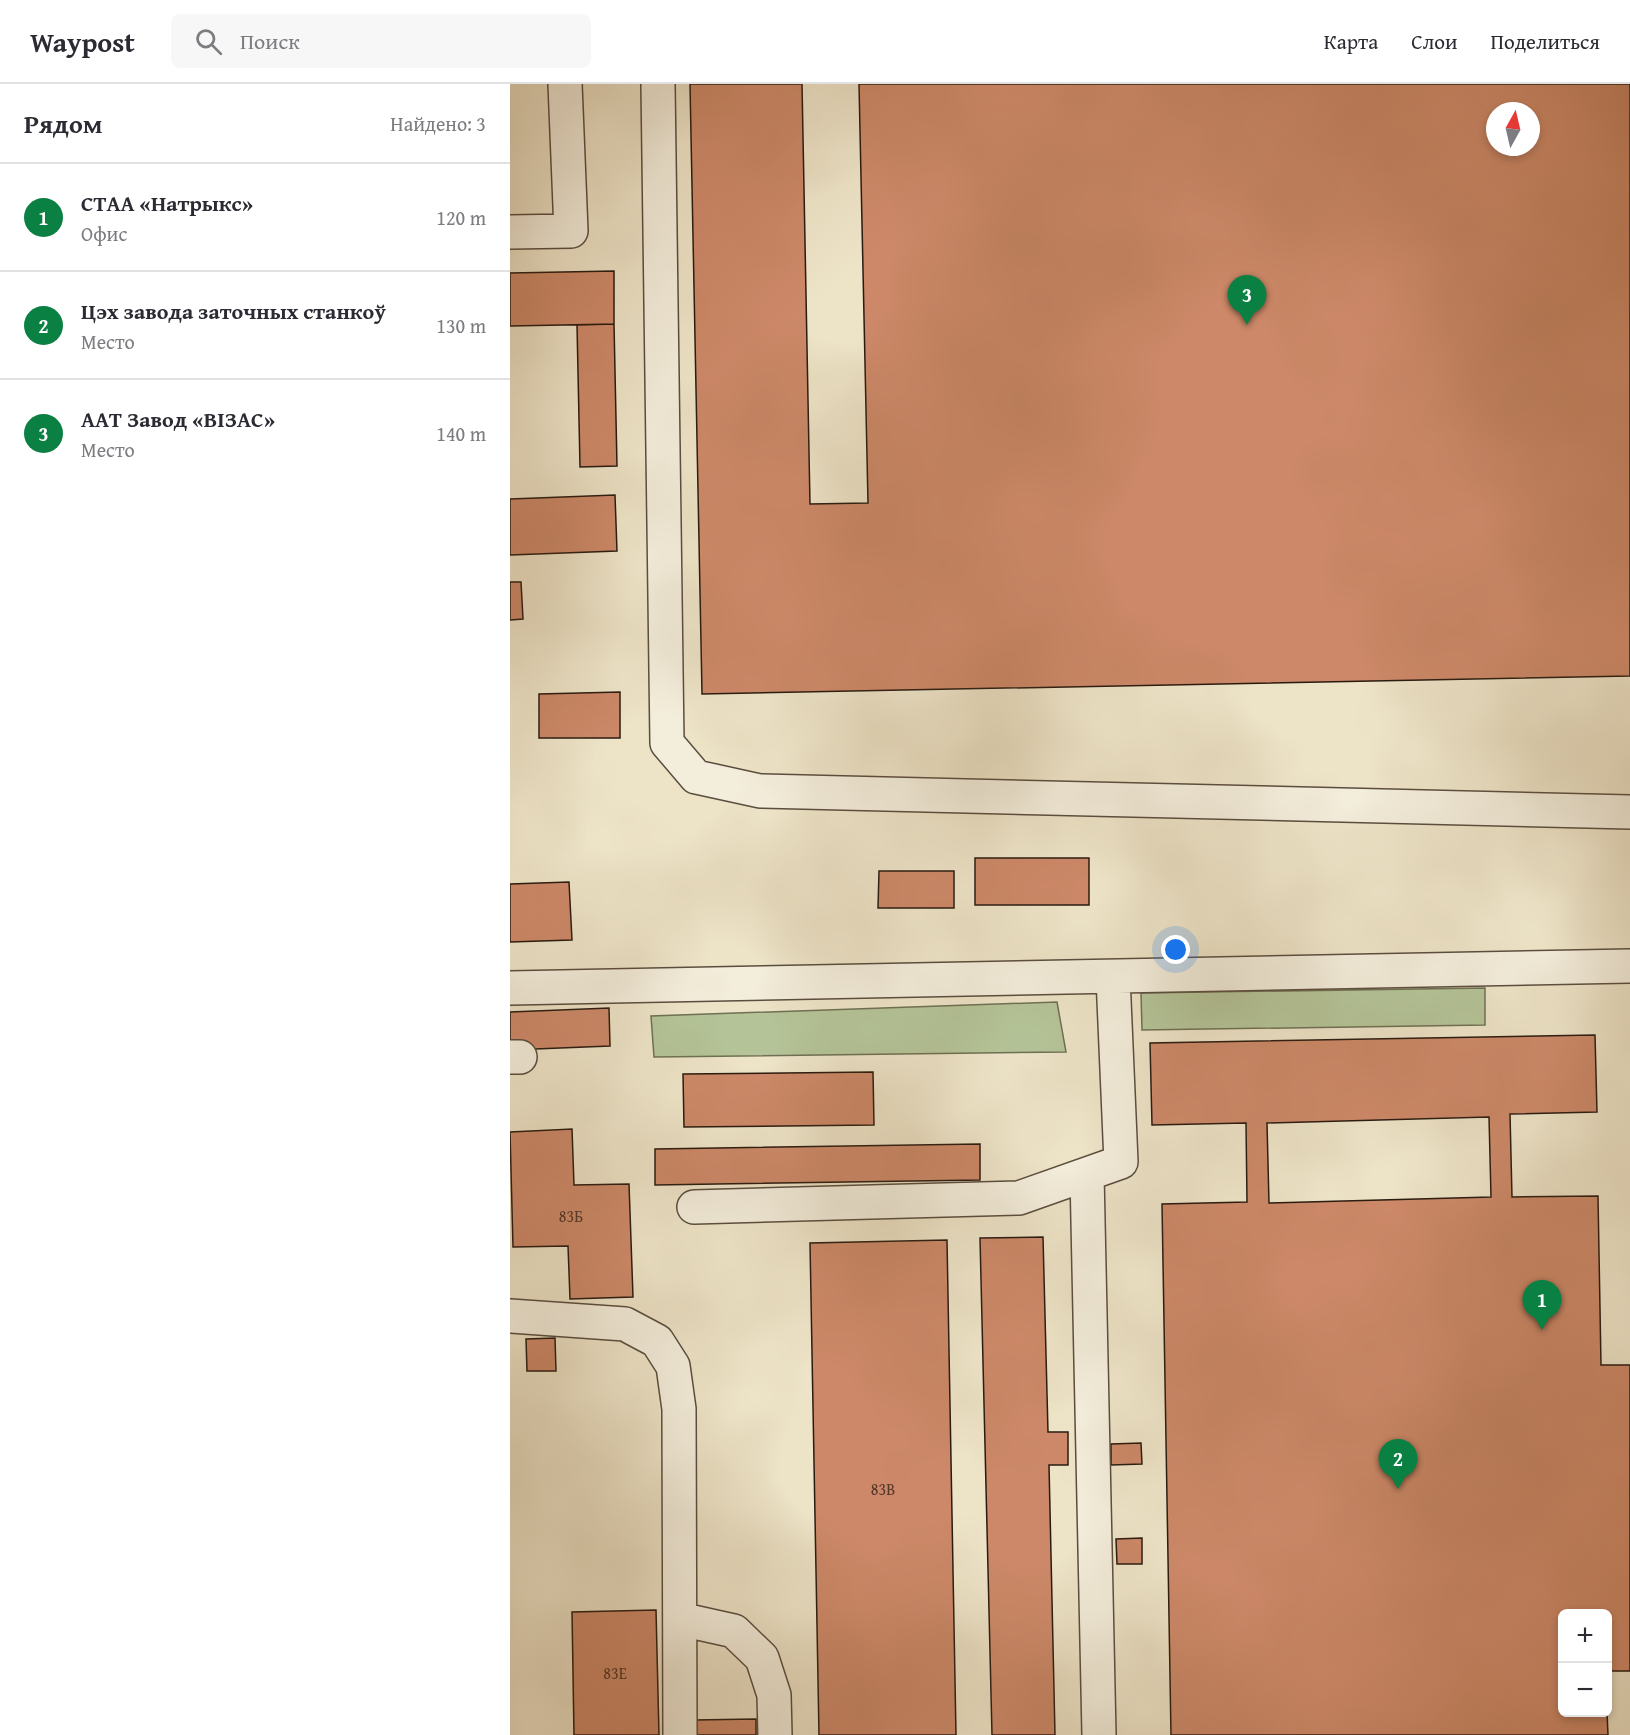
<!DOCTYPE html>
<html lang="ru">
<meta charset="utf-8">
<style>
:root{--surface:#fff;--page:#f7f7f7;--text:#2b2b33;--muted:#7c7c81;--line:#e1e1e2;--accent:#0b8043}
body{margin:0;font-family:"Gentium Book Plus",serif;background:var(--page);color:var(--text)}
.controls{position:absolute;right:18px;bottom:18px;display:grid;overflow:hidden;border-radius:9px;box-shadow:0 3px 9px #0003}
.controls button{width:54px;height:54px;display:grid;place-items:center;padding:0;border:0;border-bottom:2px solid var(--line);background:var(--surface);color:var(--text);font:30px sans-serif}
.compass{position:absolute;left:976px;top:18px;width:54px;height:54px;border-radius:50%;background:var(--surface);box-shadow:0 3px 9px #0003;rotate:8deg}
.you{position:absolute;left:666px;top:866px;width:21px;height:21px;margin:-15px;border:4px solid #fff;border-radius:50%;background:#1a73e8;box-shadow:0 0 0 9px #1a73e833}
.badge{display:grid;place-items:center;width:39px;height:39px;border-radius:50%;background:var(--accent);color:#fff;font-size:20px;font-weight:700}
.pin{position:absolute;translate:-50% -50px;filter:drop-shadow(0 2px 3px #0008)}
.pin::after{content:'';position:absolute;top:32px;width:21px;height:18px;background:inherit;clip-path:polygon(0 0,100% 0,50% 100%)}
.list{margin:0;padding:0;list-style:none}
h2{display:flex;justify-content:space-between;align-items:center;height:78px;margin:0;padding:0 24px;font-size:26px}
h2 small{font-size:20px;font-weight:400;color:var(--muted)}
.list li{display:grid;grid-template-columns:39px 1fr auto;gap:18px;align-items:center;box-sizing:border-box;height:108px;padding:0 24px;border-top:2px solid var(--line)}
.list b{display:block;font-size:22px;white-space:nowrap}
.list p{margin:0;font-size:20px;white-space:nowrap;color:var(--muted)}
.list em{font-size:20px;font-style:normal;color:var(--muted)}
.icon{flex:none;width:33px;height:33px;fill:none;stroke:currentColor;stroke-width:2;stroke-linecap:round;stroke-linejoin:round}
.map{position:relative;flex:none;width:1120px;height:1651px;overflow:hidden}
header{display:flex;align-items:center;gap:36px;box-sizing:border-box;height:84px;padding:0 30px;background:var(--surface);border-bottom:2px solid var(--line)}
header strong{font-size:28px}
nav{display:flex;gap:33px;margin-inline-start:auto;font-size:21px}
.search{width:420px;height:54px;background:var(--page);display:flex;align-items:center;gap:15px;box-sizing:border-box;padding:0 21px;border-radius:9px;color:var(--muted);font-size:22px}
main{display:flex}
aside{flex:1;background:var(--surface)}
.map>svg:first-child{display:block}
</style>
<header>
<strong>Waypost</strong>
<div class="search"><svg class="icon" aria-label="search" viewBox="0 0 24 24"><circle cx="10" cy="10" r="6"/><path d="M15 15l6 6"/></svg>Поиск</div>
<nav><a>Карта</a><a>Слои</a><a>Поделиться</a></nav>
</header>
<main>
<aside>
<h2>Рядом<small>Найдено: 3</small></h2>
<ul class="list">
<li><span class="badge">1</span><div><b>СТАА «Натрыкс»</b><p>Офис</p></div><em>120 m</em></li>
<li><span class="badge">2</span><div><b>Цэх завода заточных станкоў</b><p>Место</p></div><em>130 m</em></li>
<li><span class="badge">3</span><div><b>ААТ Завод «ВІЗАС»</b><p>Место</p></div><em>140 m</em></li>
</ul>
</aside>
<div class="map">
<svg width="1120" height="1651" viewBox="0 0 1120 1651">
<rect width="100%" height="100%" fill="#ede3c7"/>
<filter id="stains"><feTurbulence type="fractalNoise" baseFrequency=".00333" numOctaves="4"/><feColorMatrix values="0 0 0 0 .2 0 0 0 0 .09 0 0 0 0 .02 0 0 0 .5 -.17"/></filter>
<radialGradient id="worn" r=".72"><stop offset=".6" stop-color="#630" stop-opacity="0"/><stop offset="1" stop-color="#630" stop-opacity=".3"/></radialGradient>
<path fill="#b4c498" stroke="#6f7054" stroke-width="1.5" d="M975 904V941L632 946 631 909Z
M547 918 556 968 144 973 141 932Z"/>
<path fill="#cc8868" stroke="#2a1b10" stroke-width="1.5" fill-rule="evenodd" d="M180 0H292L300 420 358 419 349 0H1120V592L192 610ZM985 27H1021V63H985Z
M104 187V240L0 242V189Z
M104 240 107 382 70 383 67 241Z
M105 411 107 467 0 471V415Z
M0 498H11L13 535 0 536Z
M110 608V654H29V610Z
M465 774H579V821H465Z
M369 787H444V824H368Z
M59 798 62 856 0 858V800Z
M99 924 100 962 0 966V928Z
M1085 951 1087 1028 1000 1030 1002 1113 1088 1112 1091 1281H1120V1587H1098V1530H1052V1628H1097L1098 1651H661L652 1120 737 1118 736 1039 642 1041 640 959ZM979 1033 981 1113 759 1119 757 1039Z
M363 988 364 1041 174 1043 173 990Z
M62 1045 64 1101 119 1100 123 1213 60 1215 58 1162 3 1163 0 1048Z
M470 1060V1096L145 1101V1065Z
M533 1153 538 1348H558V1381H539L545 1651H482L470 1154Z
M437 1156 446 1651H309L300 1159Z
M45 1254 46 1287H17L16 1255Z
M631 1359 632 1380 601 1381V1360Z
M632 1454V1480H607L606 1455Z
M146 1526 149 1651H64L62 1528Z
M246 1635V1651H184V1636Z"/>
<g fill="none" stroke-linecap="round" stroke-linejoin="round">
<g stroke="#5b4d3e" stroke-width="36">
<path id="minor" d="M148 0 157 659 186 693 250 707 1120 728
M0 148 61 147 55 0
M0 904 1120 882
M0 973H10
M577 1090 589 1651
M184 1123 509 1114 611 1078 603 893
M0 1232 115 1240 147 1257 163 1282 169 1325 170 1651
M170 1535 224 1547 252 1574 264 1611 265 1651"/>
</g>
<use href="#minor" stroke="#f3eddb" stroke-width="33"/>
</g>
<g text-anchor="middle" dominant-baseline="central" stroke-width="6" stroke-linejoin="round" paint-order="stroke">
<g font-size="16" fill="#523626">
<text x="61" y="1132">83Б</text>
<text x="373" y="1405">83В</text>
<text x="105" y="1589">83Е</text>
</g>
</g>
<rect width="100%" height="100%" filter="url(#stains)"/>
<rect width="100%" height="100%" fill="url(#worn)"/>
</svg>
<div class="controls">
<button>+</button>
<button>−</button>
</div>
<svg class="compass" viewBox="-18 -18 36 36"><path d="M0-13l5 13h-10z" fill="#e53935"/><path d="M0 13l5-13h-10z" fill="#7c7c81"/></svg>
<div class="you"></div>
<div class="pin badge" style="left:1032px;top:1246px">1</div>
<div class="pin badge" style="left:888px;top:1405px">2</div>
<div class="pin badge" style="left:737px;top:241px">3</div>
</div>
</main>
